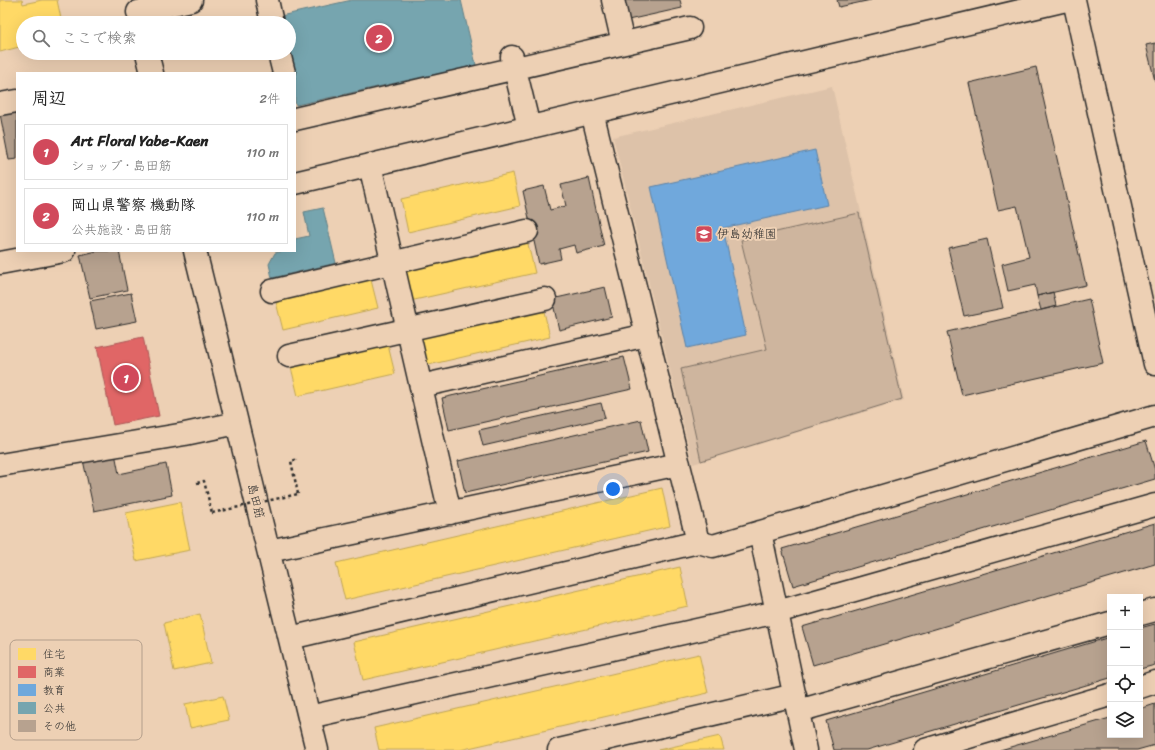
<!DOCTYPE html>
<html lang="ja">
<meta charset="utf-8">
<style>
:root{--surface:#fff;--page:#f6f6f6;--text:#222;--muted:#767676;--line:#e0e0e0;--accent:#d1495b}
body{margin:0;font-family:Sriracha,"Klee One",sans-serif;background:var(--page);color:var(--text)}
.controls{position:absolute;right:12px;bottom:12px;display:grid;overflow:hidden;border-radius:0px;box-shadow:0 4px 16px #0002}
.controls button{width:36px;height:36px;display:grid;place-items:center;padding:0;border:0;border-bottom:1px solid var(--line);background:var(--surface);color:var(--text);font:20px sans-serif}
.you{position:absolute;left:613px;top:489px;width:14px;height:14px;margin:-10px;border:3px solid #fff;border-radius:50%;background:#1a73e8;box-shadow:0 0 0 6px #1a73e833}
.badge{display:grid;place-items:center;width:26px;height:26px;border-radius:50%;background:var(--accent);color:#fff;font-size:13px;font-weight:700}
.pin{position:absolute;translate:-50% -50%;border:2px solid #fff;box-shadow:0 1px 4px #0006}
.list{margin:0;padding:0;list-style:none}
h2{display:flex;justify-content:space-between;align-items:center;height:52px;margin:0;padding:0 16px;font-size:17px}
h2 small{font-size:13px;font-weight:400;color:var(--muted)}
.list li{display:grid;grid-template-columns:26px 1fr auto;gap:12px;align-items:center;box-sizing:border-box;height:56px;margin:0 8px 8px;padding:0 8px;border:1px solid var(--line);border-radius:0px}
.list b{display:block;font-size:15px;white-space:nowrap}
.list p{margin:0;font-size:13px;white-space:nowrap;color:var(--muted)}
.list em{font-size:13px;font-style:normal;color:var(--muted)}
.icon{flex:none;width:22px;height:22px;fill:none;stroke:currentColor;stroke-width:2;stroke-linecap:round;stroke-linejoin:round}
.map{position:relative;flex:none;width:1155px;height:750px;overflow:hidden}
.search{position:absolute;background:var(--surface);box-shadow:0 4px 16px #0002;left:16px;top:16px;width:280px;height:44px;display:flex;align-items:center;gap:10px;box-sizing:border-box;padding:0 14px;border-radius:22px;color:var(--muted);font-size:15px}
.panel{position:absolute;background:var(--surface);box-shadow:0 4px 16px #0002;left:16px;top:72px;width:280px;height:180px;border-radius:0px}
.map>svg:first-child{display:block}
</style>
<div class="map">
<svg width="1155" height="750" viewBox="0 0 1155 750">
<rect width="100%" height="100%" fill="#edd0b4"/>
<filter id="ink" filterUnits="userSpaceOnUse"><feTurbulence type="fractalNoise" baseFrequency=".025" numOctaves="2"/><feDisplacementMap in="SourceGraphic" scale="8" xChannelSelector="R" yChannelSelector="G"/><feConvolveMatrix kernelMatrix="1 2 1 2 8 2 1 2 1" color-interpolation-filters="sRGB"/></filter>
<g filter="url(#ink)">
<path fill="#ddc2a9" d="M832 86 904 400 693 464 613 137Z"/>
<path fill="#ceb59e" stroke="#7c7064" d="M859 213 902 399 701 461 681 369 767 349 741 240Z"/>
<path fill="#ffd966" stroke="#bfa554" d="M0 0H22L23 4 42 0H57L62 23H23V46L0 52Z
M513 173 520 206 408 232 401 199Z
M527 240 535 273 410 301 403 268Z
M370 276 378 308 283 330 275 298Z
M543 307 550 337 424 366 418 335Z
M387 341 395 374 298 396 290 363Z
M662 488 670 526 345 600 336 563Z
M180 502 190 550 136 561 126 513Z
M680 567 688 606 363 680 354 642Z
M200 614 211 663 174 671 164 623Z
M699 654 708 693 460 750H379L374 728Z
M223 696 229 720 190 728 185 704Z
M720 736 724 750H658Z"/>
<path fill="#e06666" stroke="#aa5454" d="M143 337 159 416 113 425 97 347Z"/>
<path fill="#6fa8dc" stroke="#5b82a7" d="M815 150 827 205 723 228 746 335 687 348 651 187Z"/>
<path fill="#76a5af" stroke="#608087" d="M352 0H461L476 65 296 105 295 100V73H289V23H278L276 17Z
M323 208 336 263 272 278 269 264 275 253 284 251H295V239L309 236 304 212Z"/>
<path fill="#b7a28f" stroke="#2b2b2b" d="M624 0H680L682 8 628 20Z
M837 0H871L839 7Z
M1155 43V81L1146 45Z
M1036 67 1086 285 1037 296 1035 285 1008 291 1002 264 1029 257 1017 206 998 210 969 83Z
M17 111V159L9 160 0 114Z
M589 178 604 246 576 253 574 245 559 249 561 259 539 264 523 191 544 186 550 210 566 206 561 185Z
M987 239 1003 308 964 316 948 248Z
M97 251H119L127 290 90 298 80 255Z
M605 287 612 317 559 330 552 299Z
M1053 292 1056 306 1041 310 1037 296Z
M131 293 137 321 96 329 90 301Z
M1089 299 1103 363 962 395 947 332Z
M624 357 632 389 449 430 442 398Z
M601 403 605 418 483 446 479 430Z
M641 420 648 452 465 493 458 461Z
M1146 441 1155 470V479L793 586 782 549Z
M115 453 119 474 166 464 172 495 94 511 83 460Z
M1155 523V564L813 665 802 627Z
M1155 624V665L1140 669V628Z
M1110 637V678L867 750H834L826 721Z
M1155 704V745L1137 750H1000L1110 718V735H1140V709Z"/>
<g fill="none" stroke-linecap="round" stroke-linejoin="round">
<g stroke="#2b2b2b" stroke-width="25">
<path id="minor" d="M267 0 272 23
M613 0 623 43
M1074 0 1155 364
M138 12 191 0
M147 53 152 73
M279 53 284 73
M512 57 529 127
M0 104 17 101
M592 112 698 542
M295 119 690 28
M370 165 450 513
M295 183 1066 0
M195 251 317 750
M0 263 64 251
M272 291 527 231
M289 356 545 299
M421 386 647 335
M0 465 185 434 237 423
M760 532 806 750
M269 551 679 464
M1140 614 1155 610
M290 638 698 542 713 546 1155 416
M1140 687 1155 682
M798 711 1110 623
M309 717 777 612 1155 505
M559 750 795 695
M925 750 1110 695"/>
</g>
<path stroke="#2b2b2b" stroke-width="2.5" stroke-dasharray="3 3" stroke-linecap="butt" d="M197 483 204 481 212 513
M298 494 291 461 299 459"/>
<use href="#minor" stroke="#edd0b4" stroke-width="22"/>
<path stroke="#2b2b2b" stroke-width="2.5" stroke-dasharray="3 3" stroke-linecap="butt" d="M212 513 298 494"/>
</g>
</g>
<defs>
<g id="school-square" transform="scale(0.9)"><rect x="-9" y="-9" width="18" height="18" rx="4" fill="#d1495b" stroke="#edd0b4"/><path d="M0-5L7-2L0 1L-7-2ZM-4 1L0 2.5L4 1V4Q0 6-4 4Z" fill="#fff"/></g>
</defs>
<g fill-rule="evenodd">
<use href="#school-square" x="704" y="234"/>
</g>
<g text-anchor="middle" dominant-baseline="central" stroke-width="4" stroke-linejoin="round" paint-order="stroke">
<g font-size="12" fill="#2b2b2b" stroke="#edd0b4" text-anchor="start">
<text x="717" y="234">伊島幼稚園</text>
</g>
<g font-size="12" fill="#2b2b2b" stroke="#edd0b4">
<text transform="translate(256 501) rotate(76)">島田筋</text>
</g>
</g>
<rect x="10" y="640" width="132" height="100" rx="6" fill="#edd0b4" stroke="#b39e8b" stroke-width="1"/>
<rect x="18" y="648" width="18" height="12" fill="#ffd966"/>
<rect x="18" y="666" width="18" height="12" fill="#e06666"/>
<rect x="18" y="684" width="18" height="12" fill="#6fa8dc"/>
<rect x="18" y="702" width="18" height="12" fill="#76a5af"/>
<rect x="18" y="720" width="18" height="12" fill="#b7a28f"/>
<g font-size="11" fill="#2b2b2b">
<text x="43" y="658">住宅</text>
<text x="43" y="676">商業</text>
<text x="43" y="694">教育</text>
<text x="43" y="712">公共</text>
<text x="43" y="730">その他</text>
</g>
</svg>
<div class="controls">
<button>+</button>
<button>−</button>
<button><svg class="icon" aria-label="locate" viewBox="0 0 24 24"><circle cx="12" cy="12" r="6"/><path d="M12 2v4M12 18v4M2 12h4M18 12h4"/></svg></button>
<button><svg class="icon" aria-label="layers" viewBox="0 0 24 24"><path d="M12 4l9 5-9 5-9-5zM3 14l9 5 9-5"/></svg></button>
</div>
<div class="you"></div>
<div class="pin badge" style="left:126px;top:378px">1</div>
<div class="pin badge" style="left:379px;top:38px">2</div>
<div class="search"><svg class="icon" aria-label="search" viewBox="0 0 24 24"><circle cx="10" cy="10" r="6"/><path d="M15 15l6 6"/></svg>ここで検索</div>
<section class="panel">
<h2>周辺<small>2件</small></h2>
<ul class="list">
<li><span class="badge">1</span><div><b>Art Floral Yabe-Kaen</b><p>ショップ · 島田筋</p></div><em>110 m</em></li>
<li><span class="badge">2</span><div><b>岡山県警察 機動隊</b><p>公共施設 · 島田筋</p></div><em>110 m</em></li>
</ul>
</section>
</div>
